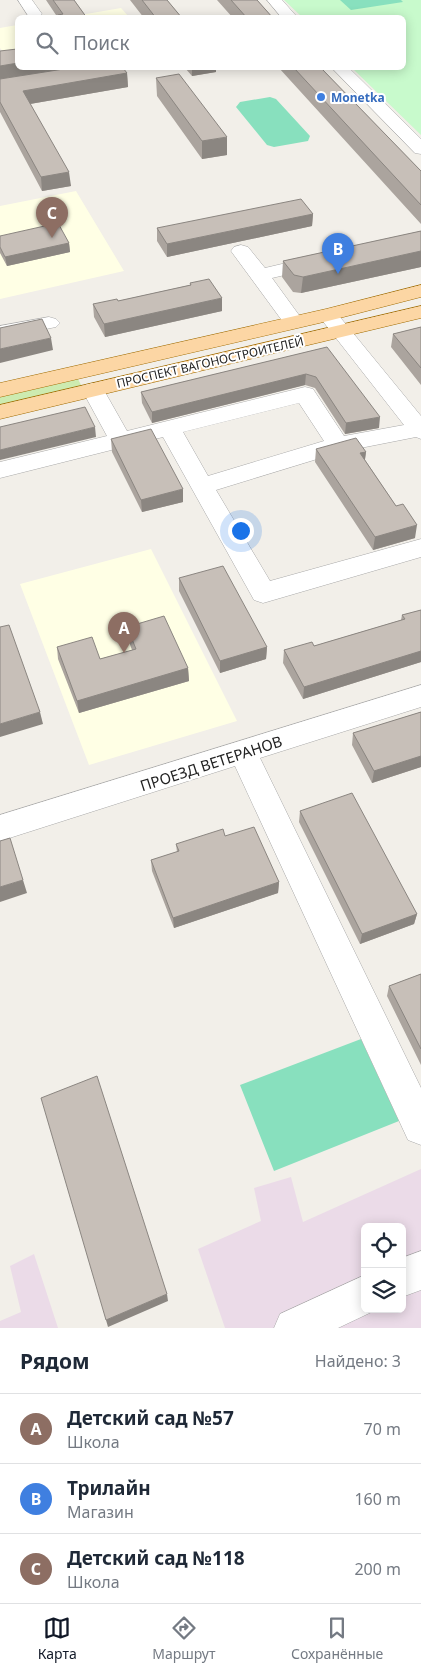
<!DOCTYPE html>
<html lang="ru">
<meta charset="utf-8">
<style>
:root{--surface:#fff;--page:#f6f6f7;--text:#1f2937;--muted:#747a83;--line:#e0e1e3;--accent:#111827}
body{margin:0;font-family:"Noto Sans",sans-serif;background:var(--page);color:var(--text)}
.controls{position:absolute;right:15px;bottom:15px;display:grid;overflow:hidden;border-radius:8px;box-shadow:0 2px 12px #0003}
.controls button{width:45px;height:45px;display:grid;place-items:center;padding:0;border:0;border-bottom:1px solid var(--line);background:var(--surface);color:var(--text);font:25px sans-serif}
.you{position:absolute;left:240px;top:530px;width:18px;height:18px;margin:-12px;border:4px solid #fff;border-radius:50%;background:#1a73e8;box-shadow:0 0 0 8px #1a73e833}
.badge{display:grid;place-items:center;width:32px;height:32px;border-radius:50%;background:var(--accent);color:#fff;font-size:16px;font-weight:700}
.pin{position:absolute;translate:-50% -41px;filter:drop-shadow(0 1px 2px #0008)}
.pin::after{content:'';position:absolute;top:26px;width:18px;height:15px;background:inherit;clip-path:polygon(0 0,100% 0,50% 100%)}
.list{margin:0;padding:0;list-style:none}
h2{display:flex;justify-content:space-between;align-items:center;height:65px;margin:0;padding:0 20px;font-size:21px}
h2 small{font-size:16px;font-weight:400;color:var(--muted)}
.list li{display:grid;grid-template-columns:32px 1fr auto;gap:15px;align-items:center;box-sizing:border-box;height:70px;padding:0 20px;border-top:1px solid var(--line)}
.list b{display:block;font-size:19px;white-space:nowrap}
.list p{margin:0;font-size:16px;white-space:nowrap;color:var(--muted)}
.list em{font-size:16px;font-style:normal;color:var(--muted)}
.icon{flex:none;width:28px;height:28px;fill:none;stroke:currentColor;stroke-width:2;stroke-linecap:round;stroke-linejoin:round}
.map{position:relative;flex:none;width:421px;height:1328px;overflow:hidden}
.search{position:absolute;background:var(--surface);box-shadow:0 2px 12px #0003;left:15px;right:15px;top:15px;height:55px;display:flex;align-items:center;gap:12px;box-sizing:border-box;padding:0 18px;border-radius:8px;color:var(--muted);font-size:19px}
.sheet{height:275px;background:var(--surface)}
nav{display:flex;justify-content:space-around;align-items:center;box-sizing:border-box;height:70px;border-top:1px solid var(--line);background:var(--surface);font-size:14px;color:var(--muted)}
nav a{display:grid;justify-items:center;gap:2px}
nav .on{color:var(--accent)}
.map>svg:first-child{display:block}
</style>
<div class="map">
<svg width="421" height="1328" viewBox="0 0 421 1328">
<rect width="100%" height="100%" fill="#f2efe9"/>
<path fill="#ebdbe8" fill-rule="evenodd" d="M421 1169V1328H225L198 1249 261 1221 254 1188 291 1177 303 1222ZM365 1227H402V1309H365Z
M34 1254 58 1328H0V1321L21 1312 10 1266Z"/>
<path fill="#ffffe5" d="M121 8 129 17 63 18Z
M17 25V50L3 52 0 48V28Z
M76 191 124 271 0 299V206Z
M151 549 237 721 89 765 20 584Z"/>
<path fill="#cdebb0" d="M78 379 82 387 0 406V397Z"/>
<path fill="#c8facc" d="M284 0H421V135L352 68H404V18L302 17Z"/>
<path fill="#88e0be" d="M340 0H401L403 2 351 10Z
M270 97 276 99 310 136 308 141 274 147 267 145 236 107 240 102Z
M361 1039 399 1121 274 1171 240 1085Z"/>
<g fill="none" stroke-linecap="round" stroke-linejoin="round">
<g stroke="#a9a9a9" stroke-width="1">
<path id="minor" d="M18 0H32L42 14 38 18 29 17Z
M267 0H282L298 18H282Z
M332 68H349L421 139V154L415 153Z
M241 245 248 247 265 268 320 255 327 257 330 261 327 265 272 278 304 322 300 326 293 328 286 326 231 251 234 247Z
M328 309 335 311 421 416V439L416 437 340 452 216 490 270 581 421 539V557L263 603 254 600 163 437 0 478V462L107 436 82 390 85 385 93 383 101 385 127 431 305 387 313 389 344 436 404 425 318 315 321 311ZM299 403 324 441 208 476 183 432Z
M49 317 56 319 60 323 56 327 0 338V326Z
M421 685V707L260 758 421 1088V1145L408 1140 235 766 0 841V815Z
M421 1251V1290L402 1297V1258Z
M365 1275V1309H378L338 1328H274L280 1314Z"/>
</g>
<g stroke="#a06b00" stroke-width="1">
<path id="major" d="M421 285V297L328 321 0 397V383L326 309Z
M421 306V318L0 419V405Z"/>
</g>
<use href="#minor" fill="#fff" fill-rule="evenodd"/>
<use href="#major" fill="#fcd6a4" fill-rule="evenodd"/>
</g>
<path fill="#aba49e" d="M46 0H74L87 18H58Z
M130 0H167L182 18H144Z
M217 0H257L273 18H233Z
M0 51 18 68 127 73 128 87 30 104 71 186 42 191 0 112Z
M185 68H216V72L192 76Z
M279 68H321L421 171V224Z
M156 78 227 155 202 159 157 96Z
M313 214 312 226 167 257 157 241V228Z
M421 231V267L301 293 293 292 282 277 283 261Z
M0 236 69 243 70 252 7 266 0 253Z
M190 283 222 311 105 337 94 317 93 304 118 301 190 285Z
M421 327V385L391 347 393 334Z
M327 347 379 428 345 434 315 388 305 385 152 423 142 403 141 392Z
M111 439 183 502 142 512 112 452Z
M316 449 366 452 365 460 396 506 415 538 373 550 315 462Z
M179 578 267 647 266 659 220 673 179 591Z
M421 610V662L303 699 283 663 284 650 314 646 401 620 402 615Z
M127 627 188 668 189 681 79 713 58 659 57 647 100 659 132 650 128 639Z
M421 712V767L372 783 352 745 353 733Z
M300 811 417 914 414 924 360 944 299 822Z
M225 836 279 882 278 893 174 928 152 871 151 860 177 852 176 844Z
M421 974V1065L387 996 389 986Z"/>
<path fill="#8b8681" d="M18 63V68H73L0 79V66Z
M192 68H216V72L192 76Z
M127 73 128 87 24 105 23 91Z
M227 137V155L202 159V141Z
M69 172 71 186 42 191 41 177Z
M313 214 312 226 167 257V244Z
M69 243 70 252 7 266 5 257Z
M421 251V267L301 293 303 277Z
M222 298V311L105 337 104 324Z
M51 338 53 350 0 363V349Z
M306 374 305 385 152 423V412Z
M380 417 379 428 345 434 346 423Z
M95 427 96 437 0 460V450Z
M366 452 364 465 360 453Z
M183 489V502L142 512 141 500Z
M417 525 415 538 373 550 375 537Z
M267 647 266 659 220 673V661Z
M421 651V662L303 699 304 687Z
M188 668 189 681 79 713 77 701Z
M40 712 43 724 0 737V724Z
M421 756V767L372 783 374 771Z
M23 880 27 893 0 902V887Z
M279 882 278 893 174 928 173 918Z
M417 914 414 924 360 944 362 934Z
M167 1294 168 1301 108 1327 106 1320Z"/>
<path fill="#c7bfb8" stroke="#8b8681" d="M53 0H74L87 18H60L58 15 63 14Z
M142 0H167L182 18H156Z
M231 0H257L273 18H247Z
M18 47V63L0 66V51L17 49Z
M70 68H123L127 73 23 91 69 172 41 177 0 102V79Z
M294 68H321L421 171V205Z
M179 74 227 137 202 141 156 78Z
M301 199 313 214 167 244 157 228Z
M58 223 69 243 5 257 0 247V236Z
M421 231V251L303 277 294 275 283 261Z
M209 279 222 298 104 324 93 304 117 299 118 301 191 285 190 283Z
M42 319 51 338 0 349V328Z
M421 327V368L393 334Z
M327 347 380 417 346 423 316 377 306 374 152 412 141 392Z
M85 407 95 427 0 450V427Z
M151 429 183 489 141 500 111 439Z
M356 438 366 452 360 453 396 506 403 504 417 525 375 537 316 449Z
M223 566 267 647 220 661 179 578Z
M421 610V651L304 687 284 650 312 642 314 646 405 619 402 615Z
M164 616 188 668 77 701 57 647 92 637 100 659 136 649 127 627Z
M9 625 40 712 0 724V627Z
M421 712V756L374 771 353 733Z
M352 793 417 914 362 934 300 811Z
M254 827 279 882 173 918 151 860 179 851 176 844 223 829 225 836Z
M10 838 23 880 0 887V841Z
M421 974V1049L389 986Z
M97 1076 167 1294 106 1320 41 1098Z"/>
<circle fill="#3f7fe0" stroke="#fff" stroke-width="2" cx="321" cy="97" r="5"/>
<g text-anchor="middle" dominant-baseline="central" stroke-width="4" stroke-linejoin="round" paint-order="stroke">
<g font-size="12" font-weight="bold" fill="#366cbe" stroke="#fff" text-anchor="start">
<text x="331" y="97">Monetka</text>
</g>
<g font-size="12" fill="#222" stroke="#fff">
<text transform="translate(210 362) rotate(-13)">ПРОСПЕКТ ВАГОНОСТРОИТЕЛЕЙ</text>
</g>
<g font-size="15" fill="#222" stroke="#fff">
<text transform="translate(211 763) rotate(-18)">ПРОЕЗД ВЕТЕРАНОВ</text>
</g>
</g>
</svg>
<div class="controls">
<button><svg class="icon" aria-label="locate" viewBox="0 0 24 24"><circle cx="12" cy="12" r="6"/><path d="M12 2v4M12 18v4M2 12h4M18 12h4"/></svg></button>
<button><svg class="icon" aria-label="layers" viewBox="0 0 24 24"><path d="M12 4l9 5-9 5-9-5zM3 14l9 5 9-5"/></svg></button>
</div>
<div class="you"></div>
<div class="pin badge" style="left:124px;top:653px;background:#8d6e63">A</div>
<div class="pin badge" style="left:338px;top:274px;background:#3f7fe0">B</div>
<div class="pin badge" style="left:52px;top:238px;background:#8d6e63">C</div>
<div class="search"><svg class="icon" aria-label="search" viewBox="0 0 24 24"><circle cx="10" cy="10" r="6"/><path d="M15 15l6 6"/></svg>Поиск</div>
</div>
<section class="sheet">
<h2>Рядом<small>Найдено: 3</small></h2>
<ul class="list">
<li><span class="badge" style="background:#8d6e63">A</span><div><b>Детский сад №57</b><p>Школа</p></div><em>70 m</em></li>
<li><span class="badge" style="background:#3f7fe0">B</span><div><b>Трилайн</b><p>Магазин</p></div><em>160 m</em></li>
<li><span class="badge" style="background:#8d6e63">C</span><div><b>Детский сад №118</b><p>Школа</p></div><em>200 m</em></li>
</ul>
</section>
<nav>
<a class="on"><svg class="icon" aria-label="map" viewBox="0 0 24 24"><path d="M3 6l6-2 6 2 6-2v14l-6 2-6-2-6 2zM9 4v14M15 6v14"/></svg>Карта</a>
<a><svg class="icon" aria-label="directions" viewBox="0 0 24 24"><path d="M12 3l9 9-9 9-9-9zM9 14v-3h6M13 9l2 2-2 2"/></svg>Маршрут</a>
<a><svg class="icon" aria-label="saved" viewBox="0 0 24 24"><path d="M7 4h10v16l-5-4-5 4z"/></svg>Сохранённые</a>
</nav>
